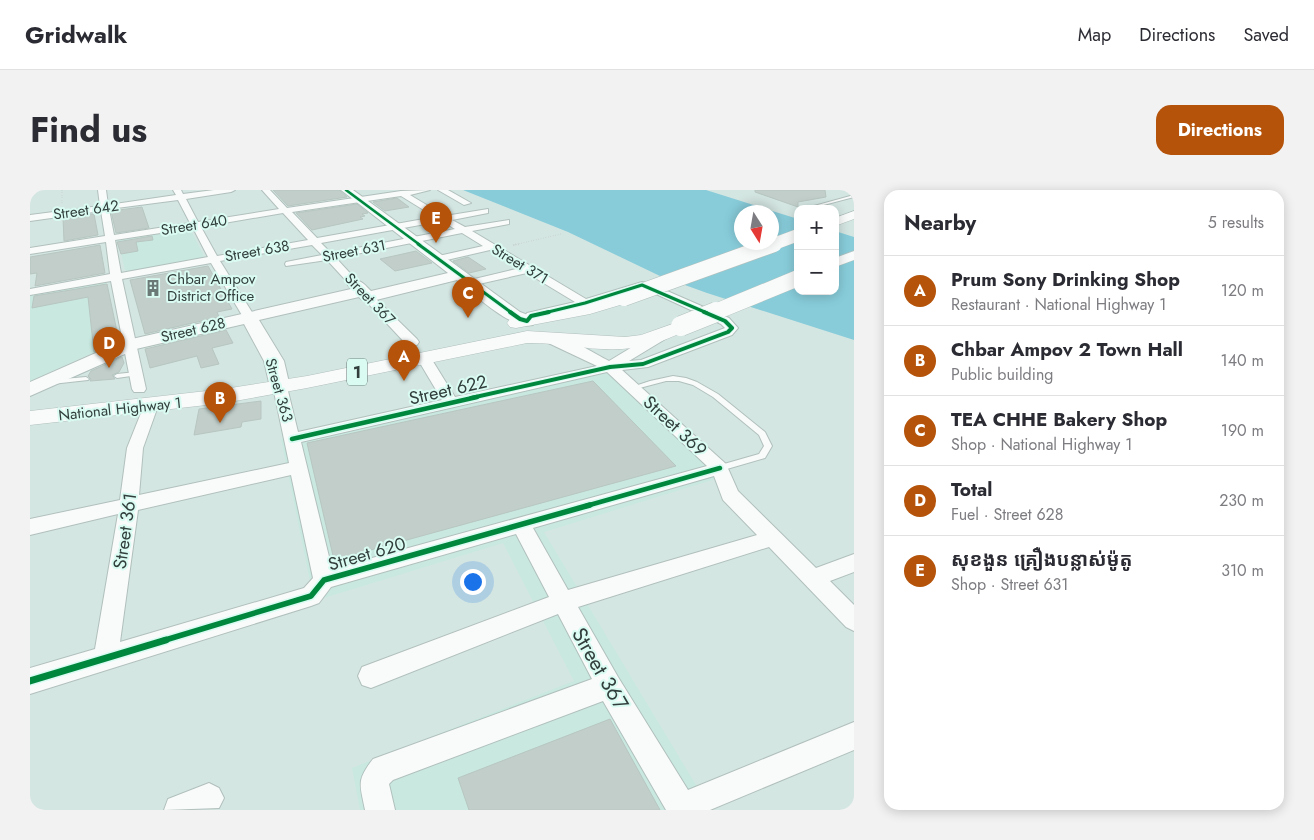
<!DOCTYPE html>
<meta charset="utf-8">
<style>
:root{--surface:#fff;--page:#f2f2f3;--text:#2b2b33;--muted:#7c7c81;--line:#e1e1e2;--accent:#b45309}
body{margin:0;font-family:Jost,"Noto Sans Khmer",sans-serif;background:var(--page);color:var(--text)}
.controls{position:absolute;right:15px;top:15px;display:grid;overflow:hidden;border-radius:10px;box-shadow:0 2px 12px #0003}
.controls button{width:45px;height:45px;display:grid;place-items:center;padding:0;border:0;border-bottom:1px solid var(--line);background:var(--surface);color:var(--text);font:25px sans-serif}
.compass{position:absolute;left:704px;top:15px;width:45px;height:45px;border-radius:50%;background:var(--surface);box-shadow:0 2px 12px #0003;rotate:169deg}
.you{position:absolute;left:442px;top:391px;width:18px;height:18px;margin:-12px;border:4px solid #fff;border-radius:50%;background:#1a73e8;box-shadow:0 0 0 8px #1a73e833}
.badge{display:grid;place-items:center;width:32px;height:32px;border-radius:50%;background:var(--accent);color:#fff;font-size:16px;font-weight:700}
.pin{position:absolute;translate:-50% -41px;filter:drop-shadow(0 1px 2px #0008)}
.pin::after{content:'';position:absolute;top:26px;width:18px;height:15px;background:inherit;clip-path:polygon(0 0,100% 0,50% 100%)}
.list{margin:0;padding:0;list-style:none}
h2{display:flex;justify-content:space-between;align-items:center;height:65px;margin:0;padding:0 20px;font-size:21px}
h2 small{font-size:16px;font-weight:400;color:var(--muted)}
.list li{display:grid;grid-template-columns:32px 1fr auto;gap:15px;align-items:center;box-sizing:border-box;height:70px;padding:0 20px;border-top:1px solid var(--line)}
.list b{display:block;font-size:19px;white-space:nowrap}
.list p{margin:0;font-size:16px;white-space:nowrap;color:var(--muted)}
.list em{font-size:16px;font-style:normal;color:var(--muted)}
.map{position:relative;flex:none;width:824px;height:620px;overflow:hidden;border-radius:15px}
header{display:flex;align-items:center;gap:30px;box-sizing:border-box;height:70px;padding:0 25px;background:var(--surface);border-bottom:1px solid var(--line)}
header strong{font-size:24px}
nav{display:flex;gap:28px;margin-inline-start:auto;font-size:18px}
.intro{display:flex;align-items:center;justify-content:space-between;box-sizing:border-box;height:120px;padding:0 30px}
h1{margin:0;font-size:35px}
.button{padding:12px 22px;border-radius:15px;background:var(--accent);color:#fff;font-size:18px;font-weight:700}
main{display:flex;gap:30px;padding:0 30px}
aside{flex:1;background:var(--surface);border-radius:15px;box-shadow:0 2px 12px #0003}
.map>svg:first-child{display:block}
</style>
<header>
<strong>Gridwalk</strong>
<nav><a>Map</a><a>Directions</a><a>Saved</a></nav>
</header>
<div class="intro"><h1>Find us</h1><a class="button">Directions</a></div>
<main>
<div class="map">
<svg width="824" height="620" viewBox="0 0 824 620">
<rect width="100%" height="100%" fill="#d4e6e2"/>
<path fill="#c8e8e0" d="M154 38 160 39 174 66 170 69 101 82 95 80 88 50Z
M76 92 89 151 0 191V105Z
M571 174 692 287 514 342 681 620H330L322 578 544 491 473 353 284 411 251 249Z"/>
<path fill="#88ccda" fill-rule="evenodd" d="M433 0H676L768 29V101H805V41L824 47V150L677 103 630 86 538 42ZM712 22H742V52H712Z"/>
<path fill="#c1cec9" stroke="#b8c6c1" d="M243 0H309L317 7 258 16Z
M725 0H795L796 7 768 12V17L725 2Z
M367 8 379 17 355 21 343 12Z
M327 14 338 23 332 24 335 26 330 27 333 29 282 40 266 23Z
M112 17 119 38 86 43 81 21Z
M64 24 68 45 34 51 33 28Z
M122 46 123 50 106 52 108 61 91 64 87 52Z
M70 55 75 83 5 96 7 83 0 84V67Z
M386 61 402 73 365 81 350 69Z
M438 67 456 79 439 83 423 71Z
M178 76 202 119 187 122 189 127 115 144 100 90Z
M77 94 89 151 64 162 58 107 2 118 4 106Z
M196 140 203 153 182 158 189 174 171 178 167 166 120 178 115 159Z
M92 167 94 173 89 182 82 185 85 189 60 191 61 189 58 186 61 181Z
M563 191 646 276 304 370 277 253Z
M231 211V229L212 232 211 237 164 245 169 219Z
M580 529 630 620H439L428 588Z"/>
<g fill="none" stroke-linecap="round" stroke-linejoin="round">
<g stroke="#b1c0bc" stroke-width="2">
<path id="lane" d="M824 5V7L786 17 784 16Z
M106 182 109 184 108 185 87 188 84 186 87 184Z
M643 186 656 188 667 192 688 204 735 242 742 256 735 268 690 281 687 280 686 278 687 276 729 264 734 256 729 245 683 207 663 195 649 191H636L602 200 599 198 620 191Z
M56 187 59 189 58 190 22 194 19 192 22 190Z"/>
</g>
<g stroke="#b1c0bc" stroke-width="2">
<path id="street" d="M68 0H76L78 15 146 5 143 0H151L153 4 184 0H205L201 2 156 9 168 32 249 19 232 0H240L257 18 371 1 400 0 380 5 415 26 458 19V23L422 30 435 37 479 30V34L442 41 556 109 612 92 621 94 699 128 708 138 702 145 618 177 592 180 696 274 708 301 786 378 824 364V382L800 391 824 415V441L816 437 739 357 548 417 588 487 658 600 824 532V560L680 620H636L573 511 363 590 359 594 365 620H335C330 594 326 591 343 569L562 489 528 424 341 498 332 495 328 486 332 477 519 407 486 344 301 397 289 413 281 416 0 504V478L65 459 88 324 0 345V329L90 310 97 258 115 213H125L128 216 113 258 109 305 259 273 243 197 245 194H255L257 197 268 242 412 210 387 168 394 164 399 165 425 207 567 176 512 150 511 147 512 144C528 140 565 164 579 171L627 142H637L638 145 637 148 599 171 611 170 695 138 691 134 613 98 559 115 505 129 502 133H494L492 130 497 123 545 112 497 83 440 96 436 95 435 93 436 91 490 78 460 60 408 72 404 71V67L453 56 432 43 306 68 330 94 325 97 321 96 297 70 256 76 255 74 256 72 292 65 282 55 190 71 225 127 219 131 213 127 181 73 92 89 116 199 114 202H104L102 199 81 91 0 105V99L80 84 76 52 0 64V58L75 46 71 21 0 31V25L70 16ZM371 6 405 27 287 48 262 22ZM148 10 160 33 84 45 79 19ZM253 23 278 50 187 66 171 37ZM412 31 425 39 301 63 291 53ZM163 38 178 67 91 83 85 50ZM577 182 677 276 302 379 271 252ZM261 285 283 388 274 398 90 452 108 320ZM684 286 693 310 727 345 538 400 503 338Z
M408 0H418L441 13 434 15Z
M338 104 342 105 387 149 389 152 387 155H377L334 109 332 107 334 105Z
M179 593 189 598 194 608 189 618 134 620 138 609Z"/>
</g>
<g stroke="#b1c0bc" stroke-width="2">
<path id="secondary" d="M311 0H323L490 122 503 127 506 131 503 135C481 140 444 104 427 90L338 112 332 110 329 107 229 130 254 171 260 197 257 201 250 203 243 201 240 197 234 171 214 134 106 159 0 206V192L93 151 321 99 317 94 320 91C330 88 334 94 341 101L418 83Z"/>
</g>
<g stroke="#b1c0bc" stroke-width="1">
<path id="highway" d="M824 21V29L805 36V28Z
M824 61V70L805 77V68Z
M594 103 600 104 602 108 600 112 560 124 486 138 480 137 477 133 480 129 557 114Z
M651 131 657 132 660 136 657 140C640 148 622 156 602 158 567 163 532 152 497 153L277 198 194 213 0 235V221L194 199 277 186 497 141 595 147 611 145Z"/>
</g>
<path stroke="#c0c6c5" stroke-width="1" stroke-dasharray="0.5 2" stroke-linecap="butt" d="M32 0V13
M484 55 531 44"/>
<path stroke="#c0c6c5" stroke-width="2" stroke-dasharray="0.5 2" stroke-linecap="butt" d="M483 55 489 54"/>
<use href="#lane" fill="#f9fbfb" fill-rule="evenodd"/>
<use href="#street" fill="#f9fbfb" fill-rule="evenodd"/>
<use href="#secondary" fill="#f9fbfb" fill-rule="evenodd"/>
<use href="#highway" fill="#f9fbfb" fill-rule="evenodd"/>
<g stroke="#b1c0bc" stroke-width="13" stroke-linecap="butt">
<path id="highway-bridge-far2" d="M741 55 768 45"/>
</g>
<g stroke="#b1c0bc" stroke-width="17" stroke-linecap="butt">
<path id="highway-bridge-far1" d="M594 108 744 54
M683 123 768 88"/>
</g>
<g stroke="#b1c0bc" stroke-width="21" stroke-linecap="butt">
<path id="highway-bridge" d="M651 136 686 122"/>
</g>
<use href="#highway-bridge-far2" stroke="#f9fbfb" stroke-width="12"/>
<use href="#highway-bridge-far1" stroke="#f9fbfb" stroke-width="16"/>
<use href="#highway-bridge" stroke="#f9fbfb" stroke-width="20"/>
<g stroke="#d9fbf2" stroke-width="4">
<path id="cycleway-far5" d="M316 0 390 55"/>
</g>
<g stroke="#d9fbf2" stroke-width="5">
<path id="cycleway-far4" d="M388 54 482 123
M514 123 555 113 612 95 677 123"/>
</g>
<g stroke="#d9fbf2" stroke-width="6">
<path id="cycleway-far3" d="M480 122 490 129 497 131 501 126 519 122
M441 208 580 177 613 174 698 142 702 138 695 131 674 122"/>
</g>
<g stroke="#d9fbf2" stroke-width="8">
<path id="cycleway-far2" d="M262 249 447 207
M556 316 690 278"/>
</g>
<g stroke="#d9fbf2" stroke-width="9">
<path id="cycleway-far1" d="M132 451 281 406 294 390 560 315"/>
</g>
<g stroke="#d9fbf2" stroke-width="10">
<path id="cycleway" d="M0 491 136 450"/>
</g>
<use href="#cycleway-far5" stroke="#00873e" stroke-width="2.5"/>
<use href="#cycleway-far4" stroke="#00873e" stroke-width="3"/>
<use href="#cycleway-far3" stroke="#00873e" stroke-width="4"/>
<use href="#cycleway-far2" stroke="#00873e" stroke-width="4.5"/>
<use href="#cycleway-far1" stroke="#00873e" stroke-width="5.5"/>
<use href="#cycleway" stroke="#00873e" stroke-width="7"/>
</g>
<defs>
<g id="building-bare" transform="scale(1.35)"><path d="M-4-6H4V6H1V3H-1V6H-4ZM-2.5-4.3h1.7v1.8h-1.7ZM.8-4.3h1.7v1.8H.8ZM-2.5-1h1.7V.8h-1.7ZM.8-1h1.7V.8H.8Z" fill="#6a7975" stroke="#d9fbf2" stroke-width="2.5" paint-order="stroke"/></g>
</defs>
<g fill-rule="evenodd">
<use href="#building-bare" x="123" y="98"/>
</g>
<g text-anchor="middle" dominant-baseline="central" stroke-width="4" stroke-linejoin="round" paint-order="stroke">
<g font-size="15" fill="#313e3b" stroke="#d9fbf2">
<text transform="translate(56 20) rotate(-8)">Street 642</text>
<text transform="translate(164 35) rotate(-9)">Street 640</text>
<text transform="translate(227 61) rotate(-10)">Street 638</text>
<text transform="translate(324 61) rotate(-11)">Street 631</text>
<text transform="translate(490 74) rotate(31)">Street 371</text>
<text transform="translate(340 109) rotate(46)">Street 367</text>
<text transform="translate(163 140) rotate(-13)">Street 628</text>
<text transform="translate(249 200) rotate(74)">Street 363</text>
<text transform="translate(90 219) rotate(-6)">National Highway 1</text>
</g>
<g font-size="15" fill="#313e3b" stroke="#d9fbf2" text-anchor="start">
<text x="137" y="89">Chbar Ampov<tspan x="137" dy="17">District Office</tspan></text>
</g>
<rect fill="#d9fbf2" stroke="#637772" stroke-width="1" x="317" y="168.5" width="20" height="27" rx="4"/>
<g font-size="16" font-weight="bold" fill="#313e3b">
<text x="327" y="182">1</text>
</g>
<g font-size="18" fill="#313e3b" stroke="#d9fbf2">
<text transform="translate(418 200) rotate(-13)">Street 622</text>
<text transform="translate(645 236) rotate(43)">Street 369</text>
<text transform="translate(95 341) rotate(-82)">Street 361</text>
<text transform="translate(337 364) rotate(-16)">Street 620</text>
</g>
<g font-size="21" fill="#313e3b" stroke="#d9fbf2">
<text transform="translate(570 479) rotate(60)">Street 367</text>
</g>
</g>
</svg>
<div class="controls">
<button>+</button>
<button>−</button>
</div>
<svg class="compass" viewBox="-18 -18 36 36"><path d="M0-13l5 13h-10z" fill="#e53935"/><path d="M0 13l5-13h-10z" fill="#7c7c81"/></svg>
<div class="you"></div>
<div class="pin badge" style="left:374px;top:191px">A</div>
<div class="pin badge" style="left:190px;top:233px">B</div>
<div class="pin badge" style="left:438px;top:128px">C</div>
<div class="pin badge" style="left:79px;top:178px">D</div>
<div class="pin badge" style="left:406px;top:53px">E</div>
</div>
<aside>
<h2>Nearby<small>5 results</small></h2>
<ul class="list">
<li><span class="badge">A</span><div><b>Prum Sony Drinking Shop</b><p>Restaurant · National Highway 1</p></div><em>120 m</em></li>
<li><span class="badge">B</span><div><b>Chbar Ampov 2 Town Hall</b><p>Public building</p></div><em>140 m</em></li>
<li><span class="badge">C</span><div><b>TEA CHHE Bakery Shop</b><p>Shop · National Highway 1</p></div><em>190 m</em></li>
<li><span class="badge">D</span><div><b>Total</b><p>Fuel · Street 628</p></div><em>230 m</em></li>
<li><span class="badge">E</span><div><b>សុខងួន គ្រឿងបន្លាស់ម៉ូតូ</b><p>Shop · Street 631</p></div><em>310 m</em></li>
</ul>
</aside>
</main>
